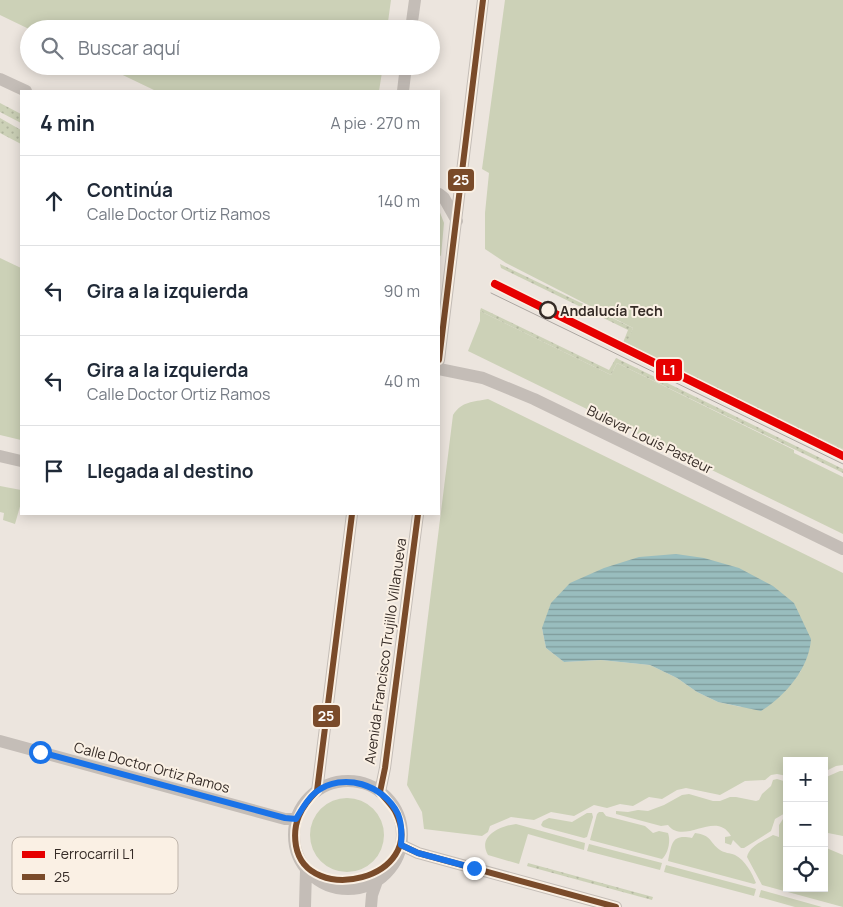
<!DOCTYPE html>
<html lang="es">
<meta charset="utf-8">
<style>
:root{--surface:#fff;--page:#f2f2f3;--text:#1f2937;--muted:#747a83;--line:#e0e1e3}
body{margin:0;font-family:Manrope,sans-serif;background:var(--page);color:var(--text)}
.controls{position:absolute;right:15px;bottom:15px;display:grid;overflow:hidden;border-radius:0px;box-shadow:0 2px 12px #0003}
.controls button{width:45px;height:45px;display:grid;place-items:center;padding:0;border:0;border-bottom:1px solid var(--line);background:var(--surface);color:var(--text);font:25px sans-serif}
.stop{position:absolute;width:15px;height:15px;margin:-11px;border:4px solid #1a73e8;border-radius:50%;background:#fff}
.stop.end{background:#1a73e8;border-color:#fff;box-shadow:0 1px 5px #0008}
.list{margin:0;padding:0;list-style:none}
h2{display:flex;justify-content:space-between;align-items:center;height:65px;margin:0;padding:0 20px;font-size:21px}
h2 small{font-size:16px;font-weight:400;color:var(--muted)}
.list li{display:grid;grid-template-columns:32px 1fr auto;gap:15px;align-items:center;box-sizing:border-box;height:90px;padding:0 20px;border-top:1px solid var(--line)}
.list b{display:block;font-size:19px;white-space:nowrap}
.list p{margin:0;font-size:16px;white-space:nowrap;color:var(--muted)}
.list em{font-size:16px;font-style:normal;color:var(--muted)}
.icon{flex:none;width:28px;height:28px;fill:none;stroke:currentColor;stroke-width:2;stroke-linecap:round;stroke-linejoin:round}
.map{position:relative;flex:none;width:843px;height:907px;overflow:hidden}
.search{position:absolute;background:var(--surface);box-shadow:0 2px 12px #0003;left:20px;top:20px;width:420px;height:55px;display:flex;align-items:center;gap:12px;box-sizing:border-box;padding:0 18px;border-radius:28px;color:var(--muted);font-size:19px}
.panel{position:absolute;background:var(--surface);box-shadow:0 2px 12px #0003;left:20px;top:90px;width:420px;height:425px;border-radius:0px}
.map>svg:first-child{display:block}
</style>
<div class="map">
<svg width="843" height="907" viewBox="0 0 843 907">
<defs>
<pattern id="garden-dots" width="8" height="8" patternUnits="userSpaceOnUse" patternTransform="scale(1.25)"><rect width="8" height="8" fill="#ccd1b7"/><path d="M2 2h.1M6 6h.1" fill="none" stroke="#b0b49d" stroke-width="1.8" stroke-linecap="round"/></pattern>
<pattern id="water-rules" width="6" height="5" patternUnits="userSpaceOnUse" patternTransform="scale(1.25)"><rect width="6" height="5" fill="#99bdbe"/><path d="M0 2.5h6" fill="none" stroke="#7e9a9a"/></pattern>
</defs>
<rect width="100%" height="100%" fill="#ece5de"/>
<path fill="#ccd1b7" fill-rule="evenodd" d="M0 0H391L387 29H29L0 15Z
M505 0H843V449L626 343 633 328 506 263 485 249V213L489 173 482 169Z
M104 66H383L379 91H156Z
M439 210 444 223 441 256 439 255Z
M0 258 21 268V440L0 435Z
M480 311 611 375 617 363 794 450V453L843 477V534L468 351 480 321Z
M488 399 843 573V765L836 766 824 772V761H787V776L777 774 771 775 765 780 745 781 720 795 686 788 677 790 662 799 649 797 633 806 620 804 607 808 594 805 574 816 551 812 534 820 511 817 490 826 488 832 482 836 424 829 422 812 407 785 453 415C462 401 473 402 488 399ZM542 628 801 671 788 686 741 707 718 702 697 692 677 678 650 665 601 660 564 662 546 648Z
M0 486 21 490V503L15 524 3 520 4 513 0 512Z
M840 771H843V836L828 833 824 835V778Z
M777 779 787 782V812L775 819 771 831 744 848H741L733 840 731 845 725 843V837L731 836C716 809 684 846 668 825L661 826 616 814V811L628 812 638 810 648 811 664 805 682 795 689 794 713 801H720L730 797H736L756 801 759 800 762 794 771 786 773 780Z
M310 835a37 37 0 1 1 74 0a37 37 0 1 1-74 0Z
M599 812H603L606 816 645 826 653 833 659 831 668 833C671 841 668 854 662 859L590 840 597 814Z
M587 813H592L593 817 587 837 584 838 543 827 541 825 543 821 549 818 572 822Z
M786 818 787 888H824V847L843 855V907L762 885 747 857C749 846 763 841 773 835L779 837V825L783 819Z
M516 824 585 843 584 850 528 834 519 864 488 855C477 836 500 826 516 824Z
M695 833C712 835 709 842 720 850 724 853 730 853 735 855 745 860 752 873 756 883L754 884 668 861C672 844 671 834 692 838Z
M589 844 662 863 660 870 587 851Z
M666 865 756 889 754 896 664 872Z
M761 890 822 907H795L759 897Z"/>
<path fill="url(#garden-dots)" d="M0 103 21 114V123L0 112Z
M0 118 21 130V144L0 133Z
M500 264 633 328 627 343 843 449V452L622 345 628 330 501 268Z
M481 308 609 370 616 358 843 469V473L617 363 611 375 480 311Z
M528 863 653 897 652 900 527 866Z"/>
<path fill="url(#water-rules)" d="M676 554 704 558 739 568 773 586 794 603 811 639C809 669 785 696 761 711L718 702 697 692 677 678 650 665 601 660 564 662 546 648 542 628 551 603 570 583 604 568 639 557Z"/>
<g fill="none" stroke-linecap="round" stroke-linejoin="round">
<path stroke="#c4bdb7" stroke-width="12" d="M411 29 415 0
M0 79 26 91
M403 91 406 66
M439 194 444 198 457 221
M439 360 483 0
M439 369 483 378 534 399 843 549
M0 456 21 461
M0 741 285 819H296
M294 835a54 54 0 1 1 108 0a54 54 0 1 1-108 0Z
M317 791 352 514
M380 792 385 768 418 514
M401 845 418 853 616 907
M305 907 306 870
M371 907 372 895 377 881"/>
<path stroke="#aca6a1" stroke-width="1" d="M491 293 843 464"/>
<g stroke="#faf0e4" stroke-width="10">
<path id="bus-1" d="M439 360 483 0
M352 514 317 791C301 807 292 823 296 846 307 907 428 879 396 813 393 806 385 799 380 792L385 768 418 514
M401 845 418 853 616 907"/>
</g>
<use href="#bus-1" stroke="#7a4b2a" stroke-width="6"/>
<g stroke="#faf0e4" stroke-width="11">
<path id="rail-1" d="M495 284 843 456"/>
</g>
<use href="#rail-1" stroke="#e60000" stroke-width="8"/>
</g>
<g fill="none" stroke-linecap="round" stroke-linejoin="round">
<path stroke="#1a73e8" stroke-width="6" d="M40 752 285 818 296 819C302 809 307 799 316 792 343 771 384 785 398 814 402 824 402 834 401 845L418 853 474 868"/>
</g>
<circle fill="#faf0e4" stroke="#352b26" stroke-width="2.5" cx="548" cy="310" r="8"/>
<g text-anchor="middle" dominant-baseline="central" stroke-width="4" stroke-linejoin="round" paint-order="stroke">
<g font-size="14" font-weight="bold" fill="#352b26" stroke="#faf0e4" text-anchor="start">
<text x="560" y="310">Andalucía Tech</text>
</g>
<g font-size="14" fill="#352b26" stroke="#faf0e4">
<text transform="translate(650 439) rotate(26)">Bulevar Louis Pasteur</text>
<text transform="translate(385 651) rotate(-82)">Avenida Francisco Trujillo Villanueva</text>
<text transform="translate(152 767) rotate(15)">Calle Doctor Ortiz Ramos</text>
</g>
</g>
<rect x="12" y="837" width="166" height="57" rx="8" fill="#faf0e4" stroke="#bfb5ab" stroke-width="1"/>
<rect x="22" y="851" width="23" height="7" fill="#e60000"/>
<rect x="22" y="874" width="23" height="6" fill="#7a4b2a"/>
<g font-size="14" fill="#352b26">
<text x="54" y="859">Ferrocarril L1</text>
<text x="54" y="882">25</text>
</g>
<g stroke="#faf0e4" stroke-width="2">
<rect x="447" y="168" width="28" height="24" rx="5" fill="#7a4b2a"/>
<rect x="655" y="358" width="28" height="24" rx="5" fill="#e60000"/>
<rect x="312" y="704" width="29" height="24" rx="5" fill="#7a4b2a"/>
</g>
<g font-size="14" text-anchor="middle" font-weight="bold" fill="#fff">
<text x="461" y="185">25</text>
<text x="669" y="375">L1</text>
<text x="326" y="721">25</text>
</g>
</svg>
<div class="controls">
<button>+</button>
<button>−</button>
<button><svg class="icon" aria-label="locate" viewBox="0 0 24 24"><circle cx="12" cy="12" r="6"/><path d="M12 2v4M12 18v4M2 12h4M18 12h4"/></svg></button>
</div>
<div class="stop" style="left:40px;top:752px"></div>
<div class="stop end" style="left:474px;top:868px"></div>
<div class="search"><svg class="icon" aria-label="search" viewBox="0 0 24 24"><circle cx="10" cy="10" r="6"/><path d="M15 15l6 6"/></svg>Buscar aquí</div>
<section class="panel">
<h2>4 min<small>A pie · 270 m</small></h2>
<ul class="list">
<li><svg class="icon" aria-label="ahead" viewBox="0 0 24 24"><path d="M12 20V5M6 11l6-6 6 6"/></svg><div><b>Continúa</b><p>Calle Doctor Ortiz Ramos</p></div><em>140 m</em></li>
<li><svg class="icon" aria-label="left" viewBox="0 0 24 24"><path d="M17 20v-9H6M10 6l-5 5 5 5"/></svg><div><b>Gira a la izquierda</b></div><em>90 m</em></li>
<li><svg class="icon" aria-label="left" viewBox="0 0 24 24"><path d="M17 20v-9H6M10 6l-5 5 5 5"/></svg><div><b>Gira a la izquierda</b><p>Calle Doctor Ortiz Ramos</p></div><em>40 m</em></li>
<li><svg class="icon" aria-label="arrive" viewBox="0 0 24 24"><path d="M6 21V4h12l-3 4 3 4H6"/></svg><div><b>Llegada al destino</b></div></li>
</ul>
</section>
</div>
